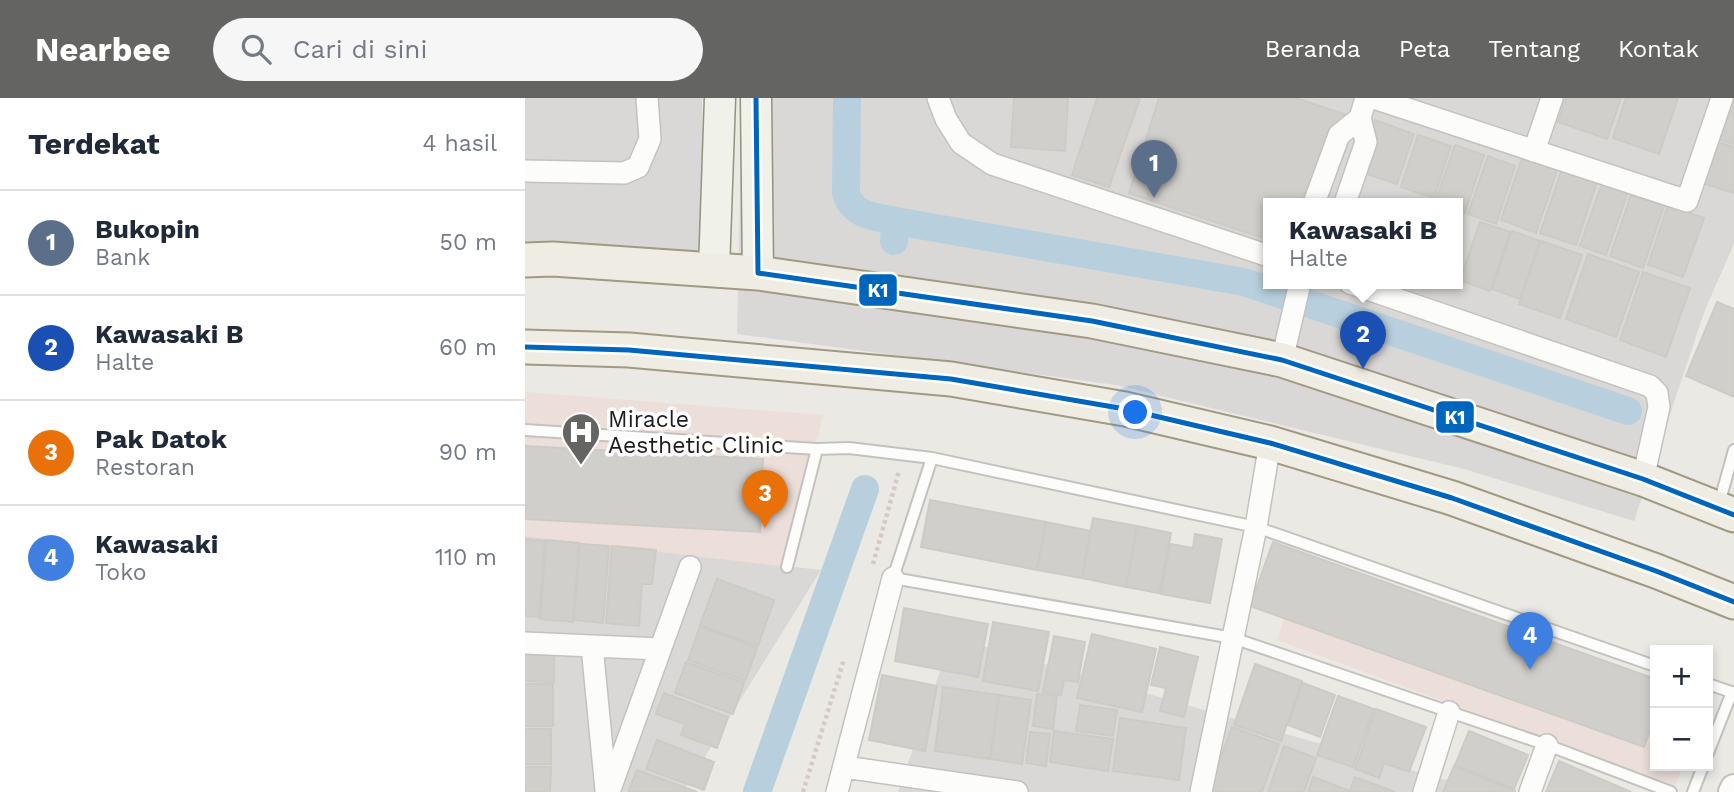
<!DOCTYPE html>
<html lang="id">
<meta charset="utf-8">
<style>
:root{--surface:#fff;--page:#f6f6f7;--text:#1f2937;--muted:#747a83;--line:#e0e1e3;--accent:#646462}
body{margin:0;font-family:"Work Sans",sans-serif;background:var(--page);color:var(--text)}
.controls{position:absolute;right:21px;bottom:21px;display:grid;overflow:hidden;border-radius:0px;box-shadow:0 4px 10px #0003}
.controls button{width:63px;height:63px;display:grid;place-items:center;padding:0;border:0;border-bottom:2px solid var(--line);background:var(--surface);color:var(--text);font:35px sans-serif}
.you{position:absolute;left:611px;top:315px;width:24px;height:24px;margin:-18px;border:5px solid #fff;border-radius:50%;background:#1a73e8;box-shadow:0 0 0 10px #1a73e833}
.badge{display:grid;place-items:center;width:46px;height:46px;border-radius:50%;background:var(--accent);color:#fff;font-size:23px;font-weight:700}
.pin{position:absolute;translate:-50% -58px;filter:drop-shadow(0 2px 4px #0008)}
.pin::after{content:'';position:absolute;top:37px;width:24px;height:21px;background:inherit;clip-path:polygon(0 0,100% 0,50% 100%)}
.popup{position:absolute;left:738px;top:100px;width:200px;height:91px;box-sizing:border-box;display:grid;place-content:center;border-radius:0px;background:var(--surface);filter:drop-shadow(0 2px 5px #0005);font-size:23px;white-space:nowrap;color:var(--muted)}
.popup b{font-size:26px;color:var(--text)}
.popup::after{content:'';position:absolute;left:50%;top:100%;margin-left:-14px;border:14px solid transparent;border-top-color:var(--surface)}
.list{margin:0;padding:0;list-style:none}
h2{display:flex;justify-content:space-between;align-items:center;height:91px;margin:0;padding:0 28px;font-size:30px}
h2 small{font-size:23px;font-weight:400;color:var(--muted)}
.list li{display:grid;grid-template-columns:46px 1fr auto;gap:21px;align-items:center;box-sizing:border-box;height:105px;padding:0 28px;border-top:2px solid var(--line)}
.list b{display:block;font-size:26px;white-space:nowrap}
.list p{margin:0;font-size:23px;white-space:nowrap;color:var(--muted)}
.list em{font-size:23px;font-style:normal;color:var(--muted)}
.icon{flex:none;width:38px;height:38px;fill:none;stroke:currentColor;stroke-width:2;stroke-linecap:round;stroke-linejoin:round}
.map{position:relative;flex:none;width:1209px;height:694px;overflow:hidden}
header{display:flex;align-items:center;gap:42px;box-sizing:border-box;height:98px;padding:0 35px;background:var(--accent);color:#fff}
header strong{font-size:33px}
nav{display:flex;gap:38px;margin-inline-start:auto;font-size:24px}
.search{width:490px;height:63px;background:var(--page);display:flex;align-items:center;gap:18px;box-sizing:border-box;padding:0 24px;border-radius:38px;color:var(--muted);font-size:26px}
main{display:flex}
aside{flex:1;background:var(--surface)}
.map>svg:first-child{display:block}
</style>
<header>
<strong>Nearbee</strong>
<div class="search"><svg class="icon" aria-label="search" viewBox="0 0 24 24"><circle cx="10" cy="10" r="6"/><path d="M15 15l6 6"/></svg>Cari di sini</div>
<nav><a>Beranda</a><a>Peta</a><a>Tentang</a><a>Kontak</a></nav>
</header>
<main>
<aside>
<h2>Terdekat<small>4 hasil</small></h2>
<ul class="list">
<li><span class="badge" style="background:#5c6f8a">1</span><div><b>Bukopin</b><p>Bank</p></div><em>50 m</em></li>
<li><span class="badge" style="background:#1a4fb4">2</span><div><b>Kawasaki B</b><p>Halte</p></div><em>60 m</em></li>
<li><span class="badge" style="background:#e8710a">3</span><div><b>Pak Datok</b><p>Restoran</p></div><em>90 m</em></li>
<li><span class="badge" style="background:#3f7fe0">4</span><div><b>Kawasaki</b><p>Toko</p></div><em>110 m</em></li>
</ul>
</aside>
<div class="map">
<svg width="1209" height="694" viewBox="0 0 1209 694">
<rect width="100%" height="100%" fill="#eae9e4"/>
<path fill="#d9d8d6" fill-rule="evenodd" d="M0 0H177L179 158 0 152Z
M217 0H1209V146L1180 212 1109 423 939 371 591 287 212 236ZM744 105H932V185H744Z
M0 438 296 472 158 694H0Z
M427 539 962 694H373Z"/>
<path fill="#ecded9" d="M0 294 298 317 262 469 0 438Z
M778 470 1130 599V668H1158L1150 688 752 542Z"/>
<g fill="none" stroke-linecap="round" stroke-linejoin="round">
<path stroke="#b8d0de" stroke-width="28" d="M322 0 321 95C327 118 351 119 371 123
M369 143 371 123 719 184 1103 313
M232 694 340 391"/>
</g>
<path fill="#d1cfcb" stroke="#cdcbc5" stroke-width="2" d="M489 0H543L540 53 486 49Z
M572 0H615L584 89 547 77Z
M634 0H771L827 19 798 105H744V142L604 95Z
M1041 0H1096L1082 41 1033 24Z
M1101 0H1153L1134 56 1088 40Z
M1197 0H1209V15L1194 10Z
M1194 12 1209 17V46L1186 39Z
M850 22 889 36 872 86 833 73Z
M893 37 926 48 909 100 876 89Z
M1183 41 1209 49V95L1170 83Z
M930 47 959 57 940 115 932 113V105H910Z
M963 58 990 68 971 126 943 116Z
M997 60 1032 72 1011 135 976 122Z
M1037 71 1072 84 1051 147 1015 135Z
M1078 82 1104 91 1081 157 1055 148Z
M1106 97 1139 108 1118 170 1085 158Z
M1143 107 1179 120 1158 179 1123 167Z
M955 124 985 134 965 193 935 182Z
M987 133 1015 143 995 201 967 191Z
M1016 143 1057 157 1035 220 994 206Z
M1063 156 1114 174 1091 239 1041 221Z
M1118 174 1165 190 1141 259 1095 242Z
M1192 204 1209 211V299L1161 278Z
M0 348 238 361 235 434 0 421Z
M405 402 521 424 512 472 396 449Z
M568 420 612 428 601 489 557 480Z
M521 424 566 433 557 480 512 472Z
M612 428 646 435 634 495 601 489Z
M670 436 697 441 685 505 636 496 645 446 668 450Z
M0 441 20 443 14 519 0 518Z
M21 442 54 445 48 524 15 521Z
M748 444 1130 581V619L1119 649 725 508Z
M55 446 84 448 78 525 49 522Z
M87 448 131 452 127 486H117L114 528 81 525Z
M192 481 249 502 233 548 175 527Z
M379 510 463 526 453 579 370 563Z
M468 524 524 534 513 593 458 583Z
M175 528 232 550 220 583 163 562Z
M567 536 631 551 617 614 552 600Z
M529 538 560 544 553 584 539 582 536 597 518 594Z
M635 549 673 559 659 619 635 613 641 590 626 587Z
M0 556 29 557V584L0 583Z
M161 564 219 585 208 616 150 595Z
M730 566 777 583 756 643 709 627Z
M357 577 412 588 400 653 344 642Z
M778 585 810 597 795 639 763 627Z
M0 586H28V628H0Z
M418 589 474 597 465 661 410 653Z
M139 595 203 619 192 650 156 637 160 626 131 616Z
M512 596 532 598 528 631 508 628Z
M474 597 506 602 497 666 465 661Z
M813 598 849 611 828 669 792 657Z
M555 607 592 612 588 638 551 633Z
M851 611 901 629 884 674 859 665 854 680 830 671Z
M595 620 661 630 654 682 588 673Z
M707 629 754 646 737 694H692L684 691Z
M0 631H26V666H0Z
M529 633 588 641 583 673 525 664Z
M944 633 1003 657 989 691 930 667Z
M505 634 525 636 521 668 501 665Z
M132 642 189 664 179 692 121 671Z
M759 648 791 660 779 694H743Z
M1034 663 1106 694H1021Z
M929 668 990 693 989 694H918Z
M0 669H26L25 694H0Z
M112 672 172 694H103Z
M788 679 825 693 830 679 870 694H783Z"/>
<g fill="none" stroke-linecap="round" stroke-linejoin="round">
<g stroke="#c3c2c0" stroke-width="14">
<path id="service" d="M0 332 292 351 324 350 407 360 731 429 1130 568
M407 360 368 480 708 540 1022 647 1146 694
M1194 406 1209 352
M262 469 292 351
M1183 586 1209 595
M1183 655 1207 594
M1168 694 1178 668"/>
</g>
<g stroke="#c3c2c0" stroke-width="24">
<path id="minor" d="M413 0 421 21 436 45 467 66 744 158
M849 0 1162 103 1197 0
M1009 53 1027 0
M0 73 99 75 113 69 125 41 122 0
M789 105 814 37 835 20
M820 105 841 44 835 20 841 0
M825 185 1125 288 1132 295 1134 309 1118 381
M757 262 775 185
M0 545 135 551
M67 548 81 692
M320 669 492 694
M84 694 165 469
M312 694 368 480
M676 694 731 429 745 345
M899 694 924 614
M1005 694 1022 647"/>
</g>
<g stroke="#c3c2c0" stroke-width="30">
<path id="tertiary" d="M1207 694 1209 690"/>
</g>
<g stroke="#8f947d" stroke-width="33">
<path id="secondary" d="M231 0 233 175
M189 172 195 0"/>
</g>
<g stroke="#a09a82" stroke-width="37">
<path id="primary" d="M0 162 28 161 233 175 567 223 757 262 1118 381 1209 417
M0 249 104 252 426 281 600 311 745 345 927 400 1131 473 1209 504"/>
</g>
<path stroke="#d5c9c5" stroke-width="4.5" stroke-dasharray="3.5 3.5" stroke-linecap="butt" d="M348 466 374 373
M278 694 319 561"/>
<use href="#service" stroke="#fcfcfb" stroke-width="10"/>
<use href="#minor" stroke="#fcfcfb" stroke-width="21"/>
<use href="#tertiary" stroke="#fcfcfb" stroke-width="26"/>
<use href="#secondary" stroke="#f0f2e9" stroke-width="30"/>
<use href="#primary" stroke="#efece3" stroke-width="33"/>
<g stroke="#fff" stroke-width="10">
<path id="bus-1" d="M231 0 233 175 567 223 757 262 1118 381 1209 417
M0 249 104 252 426 281 600 311 745 345 927 400 1131 473 1209 504"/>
</g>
<use href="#bus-1" stroke="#0065bd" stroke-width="5"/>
</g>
<defs>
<g id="hospital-pin" transform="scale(2.0125)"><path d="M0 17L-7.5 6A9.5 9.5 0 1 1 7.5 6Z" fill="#646462" stroke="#fff"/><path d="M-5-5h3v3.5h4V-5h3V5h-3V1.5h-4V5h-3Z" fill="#fff"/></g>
</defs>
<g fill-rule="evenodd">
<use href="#hospital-pin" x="56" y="334"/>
</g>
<g text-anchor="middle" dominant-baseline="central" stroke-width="7" stroke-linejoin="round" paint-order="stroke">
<g font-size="23" fill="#1c1c1c" stroke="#fff" text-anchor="start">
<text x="83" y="321">Miracle<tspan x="83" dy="26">Aesthetic Clinic</tspan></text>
</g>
</g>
<g stroke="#fff" stroke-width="2.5">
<rect x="333" y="175" width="40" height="34" rx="7" fill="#0065bd"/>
<rect x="910" y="302" width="40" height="34" rx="7" fill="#0065bd"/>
</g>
<g font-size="19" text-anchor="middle" font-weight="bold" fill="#fff">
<text x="353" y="199">K1</text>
<text x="930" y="326">K1</text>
</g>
</svg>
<div class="controls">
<button>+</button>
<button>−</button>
</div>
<div class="you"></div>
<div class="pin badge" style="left:629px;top:100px;background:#5c6f8a">1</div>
<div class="pin badge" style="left:838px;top:271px;background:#1a4fb4">2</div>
<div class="popup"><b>Kawasaki B</b>Halte</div>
<div class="pin badge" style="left:240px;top:430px;background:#e8710a">3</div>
<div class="pin badge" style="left:1005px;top:572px;background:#3f7fe0">4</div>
</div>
</main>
